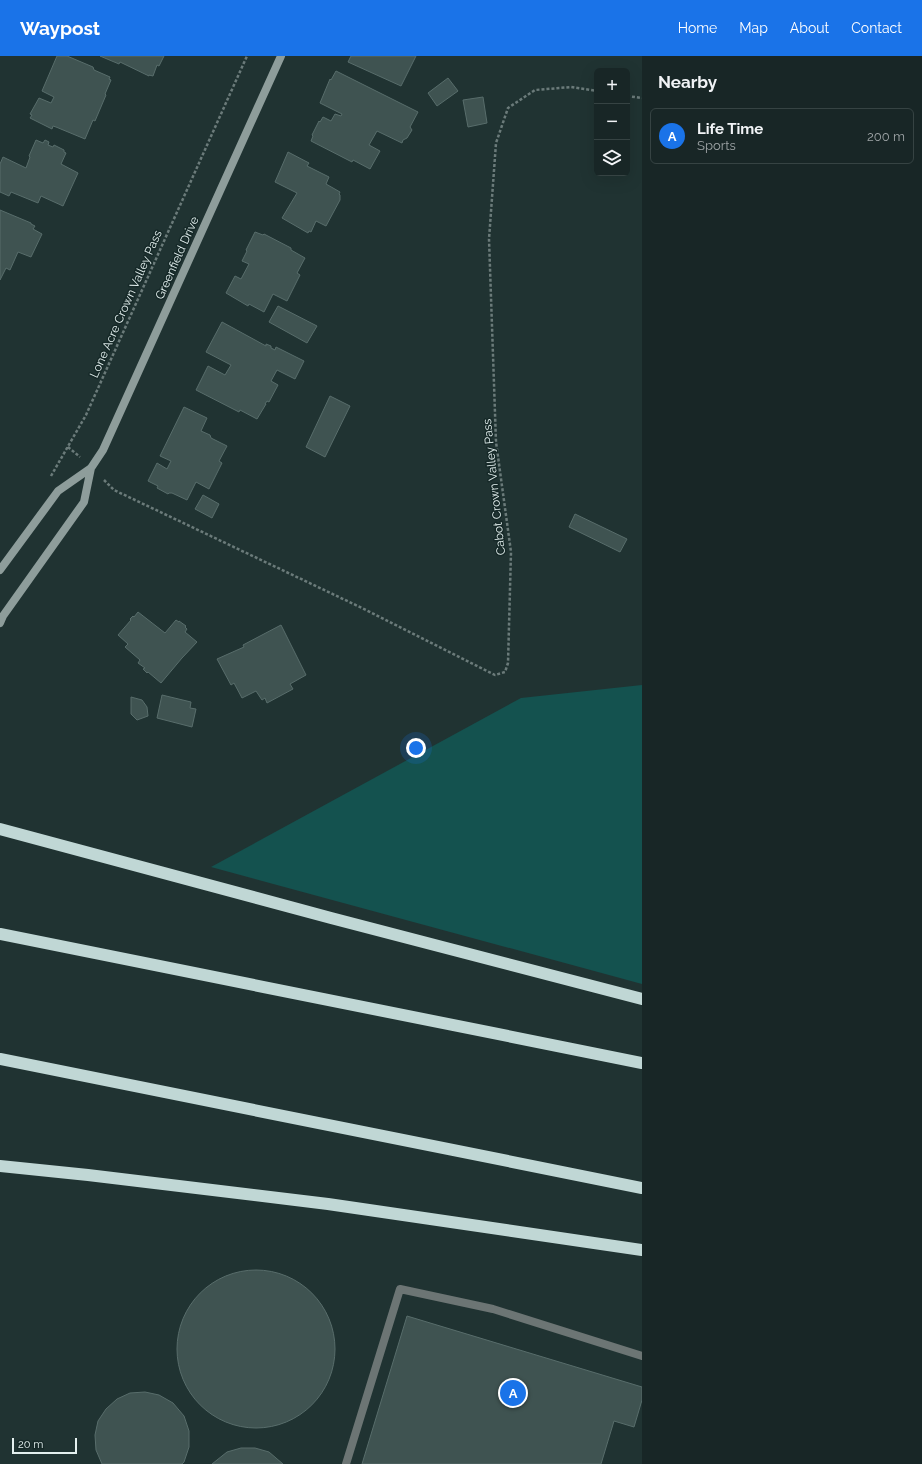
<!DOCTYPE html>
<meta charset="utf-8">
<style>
:root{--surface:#182626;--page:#253232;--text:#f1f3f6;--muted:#9fa5a7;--line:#364343;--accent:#1a73e8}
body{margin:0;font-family:Raleway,sans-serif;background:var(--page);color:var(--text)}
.controls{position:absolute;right:12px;top:12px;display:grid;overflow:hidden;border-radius:6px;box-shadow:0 4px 16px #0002}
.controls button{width:36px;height:36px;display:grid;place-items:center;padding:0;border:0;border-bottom:1px solid var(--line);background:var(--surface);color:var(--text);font:20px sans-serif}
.scale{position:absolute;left:12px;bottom:10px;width:65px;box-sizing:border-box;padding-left:4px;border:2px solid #e4f0ef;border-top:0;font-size:11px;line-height:14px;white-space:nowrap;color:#e4f0ef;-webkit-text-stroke:3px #162928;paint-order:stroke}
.you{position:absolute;left:416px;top:692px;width:14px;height:14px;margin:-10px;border:3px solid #fff;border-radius:50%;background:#1a73e8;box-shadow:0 0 0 6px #1a73e833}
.badge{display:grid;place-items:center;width:26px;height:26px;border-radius:50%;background:var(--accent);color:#fff;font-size:13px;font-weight:700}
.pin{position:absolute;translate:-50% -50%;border:2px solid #fff;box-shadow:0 1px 4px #0006}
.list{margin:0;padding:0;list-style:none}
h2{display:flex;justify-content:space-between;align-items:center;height:52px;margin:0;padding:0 16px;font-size:17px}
h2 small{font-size:13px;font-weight:400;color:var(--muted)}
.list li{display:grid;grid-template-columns:26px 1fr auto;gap:12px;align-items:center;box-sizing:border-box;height:56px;margin:0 8px 8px;padding:0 8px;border:1px solid var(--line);border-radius:6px}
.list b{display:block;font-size:15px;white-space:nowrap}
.list p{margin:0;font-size:13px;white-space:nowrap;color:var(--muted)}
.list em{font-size:13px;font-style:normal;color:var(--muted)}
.icon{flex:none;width:22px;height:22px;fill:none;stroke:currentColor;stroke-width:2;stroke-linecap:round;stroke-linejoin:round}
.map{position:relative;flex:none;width:642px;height:1408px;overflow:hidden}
header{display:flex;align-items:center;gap:24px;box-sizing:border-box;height:56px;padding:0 20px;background:var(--accent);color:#fff}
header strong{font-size:19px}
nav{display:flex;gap:22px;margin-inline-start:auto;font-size:14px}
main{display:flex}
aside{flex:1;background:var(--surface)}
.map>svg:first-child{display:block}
</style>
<header>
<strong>Waypost</strong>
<nav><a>Home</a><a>Map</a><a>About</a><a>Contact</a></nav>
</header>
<main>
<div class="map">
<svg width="642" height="1408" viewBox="0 0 642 1408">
<rect width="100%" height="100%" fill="#203332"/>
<path fill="#14524f" d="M642 629V928L211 811 521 642Z"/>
<path fill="#3f5351" stroke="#586d6b" d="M57 0H67L93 11 94 14 110 21 109 23 111 24 105 38 106 39 95 65 93 64 85 83 56 71 53 70 52 73 30 62 32 59 30 58 39 42 51 47 54 41 42 35Z
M100 0H164L159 10 157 9 153 20 149 19V20L120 6 119 8Z
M351 0H416L401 30 348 6Z
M336 15 418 56 410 71 412 74 407 82 403 84 402 87 377 75 369 89 380 95 370 113 353 104 352 106 311 85 313 80 312 79 319 65 320 66 323 61 331 65 335 58 341 60 342 58 320 47 330 23 331 24Z
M448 22 458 35 437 50 428 37Z
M483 41 487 67 468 71 463 44Z
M36 84 43 87 45 84 49 86 48 89 53 91 54 89 64 94V96L66 97 61 108 78 117 63 150 41 140 38 147 11 136 9 140 0 136V108L3 101 26 112 30 101 29 100Z
M288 96 309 107 307 110 329 121 326 128 340 136 339 138 340 139V144L326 170 316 165 311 176 309 175 308 177 282 162 297 137 275 126Z
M0 154 31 167V168L35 170 33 173 42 178 31 201 18 196 10 214 6 212 0 224Z
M255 176 263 179 264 178 291 192V194L305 202 297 217 300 219 287 245 273 238 264 256 249 248 248 250 226 237 235 220 241 223 249 208 242 205 247 195 246 194Z
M278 250 317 270 307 287 269 266Z
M222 266 266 290V288L271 290V292L275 294 276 291 304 305 295 323 277 314 271 325 278 329 269 346 267 345 265 348H266L257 363 240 354 239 356 196 334 208 310 225 319 231 309 206 296Z
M330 340 350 350 325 401 306 391Z
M184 351 207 362 201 375 210 379 211 382 227 390 219 405 222 407 209 433 196 426 187 444 172 437H169L168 438 157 432 158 430 148 425 157 407 167 413 171 405 160 400Z
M203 439 219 448 212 462 195 453Z
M575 458 627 483 620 496 569 471Z
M138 556 165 577 176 564 179 566V565L186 570 185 571 187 573 185 576 197 586 182 602 161 627 148 616 147 617 143 613 145 612 138 607 140 604 125 591 128 588 118 579 131 564 130 563 133 560 134 561Z
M281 569 306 619 290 628 293 633 267 647 265 642 262 644 256 635 242 642 234 627 231 629 217 603 244 591 243 589Z
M162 639 191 646 190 652 196 653 192 671 157 662Z
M131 641 142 644 147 651 148 660 137 664 131 658Z
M177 1293a79 79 0 1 1 158 0a79 79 0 1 1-158 0Z
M407 1260 642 1331V1344L634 1371 614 1365 601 1408H362Z
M145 1336 159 1339 173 1347 184 1360 189 1375V1391L184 1406 182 1408H102L96 1394 95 1379 98 1365 106 1353 117 1343 130 1337Z
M241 1392H255L269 1396 283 1408H212L227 1396Z"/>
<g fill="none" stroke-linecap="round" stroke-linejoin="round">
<path stroke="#6b7b7a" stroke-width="2.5" stroke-dasharray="3 2" stroke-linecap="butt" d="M627 40 642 42
M68 391 80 401
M51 420 86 359 247 0
M104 424 114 434 362 552 495 619 505 616 508 607 511 496 496 386 489 183 496 87 508 52 535 34 571 31 597 35"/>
<path stroke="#6c7574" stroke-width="8" d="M346 1408 400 1233 493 1253 642 1300"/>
<path stroke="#8e9d9b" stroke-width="8" d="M0 514 58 435 91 412
M0 567 3 560 84 446 91 412 103 394 281 0"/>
<path stroke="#c0d7d5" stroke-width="12" d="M0 773 331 862 642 943
M0 878 642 1007
M0 1003 642 1132
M0 1110 88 1119 328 1148 642 1194"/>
</g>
<g text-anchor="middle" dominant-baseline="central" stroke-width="3" stroke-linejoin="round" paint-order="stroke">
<g font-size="12" fill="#e4f0ef" stroke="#162928">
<text transform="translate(177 202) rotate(-66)">Greenfield Drive</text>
<text transform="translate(126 248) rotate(-66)">Lone Acre Crown Valley Pass</text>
<text transform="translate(494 431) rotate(-96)">Cabot Crown Valley Pass</text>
</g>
</g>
</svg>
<div class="controls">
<button>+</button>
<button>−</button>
<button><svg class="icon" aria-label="layers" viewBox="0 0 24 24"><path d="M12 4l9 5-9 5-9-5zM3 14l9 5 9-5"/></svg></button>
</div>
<div class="scale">20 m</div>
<div class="you"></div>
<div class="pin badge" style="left:513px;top:1337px">A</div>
</div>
<aside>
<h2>Nearby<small></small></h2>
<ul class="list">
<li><span class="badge">A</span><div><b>Life Time</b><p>Sports</p></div><em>200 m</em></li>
</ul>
</aside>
</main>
